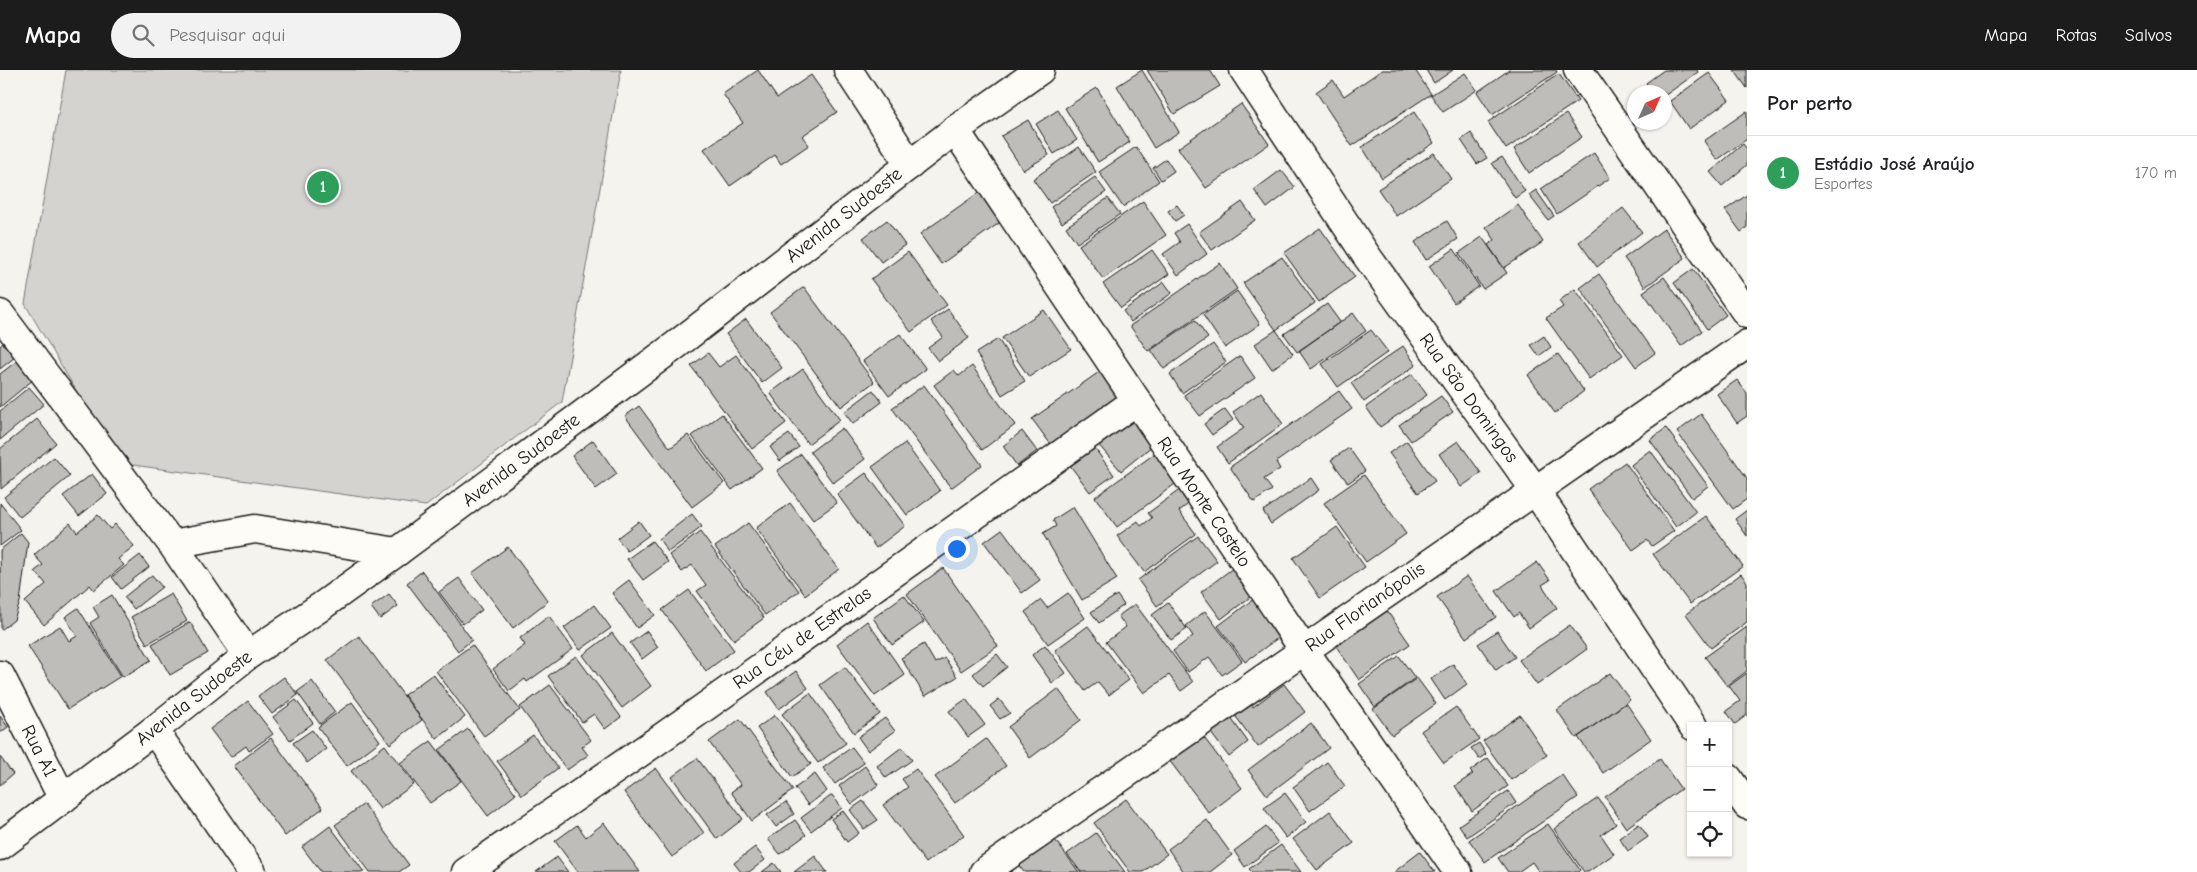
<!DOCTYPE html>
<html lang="pt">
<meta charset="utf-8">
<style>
:root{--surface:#fff;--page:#f2f2f2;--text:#202124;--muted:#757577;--line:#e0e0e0;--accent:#1c1c1c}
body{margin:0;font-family:"Comic Neue",sans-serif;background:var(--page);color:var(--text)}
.controls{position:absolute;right:15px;bottom:15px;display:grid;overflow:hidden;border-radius:0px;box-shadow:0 1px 4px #0004}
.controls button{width:45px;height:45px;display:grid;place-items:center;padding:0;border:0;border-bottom:1px solid var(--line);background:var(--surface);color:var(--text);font:25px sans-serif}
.compass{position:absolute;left:1627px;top:15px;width:45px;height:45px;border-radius:50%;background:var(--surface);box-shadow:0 1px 4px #0004;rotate:45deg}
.you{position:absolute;left:956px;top:478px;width:18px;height:18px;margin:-12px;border:4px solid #fff;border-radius:50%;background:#1a73e8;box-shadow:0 0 0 8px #1a73e833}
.badge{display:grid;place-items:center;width:32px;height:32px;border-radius:50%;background:var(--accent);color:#fff;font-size:16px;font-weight:700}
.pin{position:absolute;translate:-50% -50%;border:2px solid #fff;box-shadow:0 1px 5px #0006}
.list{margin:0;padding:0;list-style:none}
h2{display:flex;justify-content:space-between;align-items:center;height:65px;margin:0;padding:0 20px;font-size:21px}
h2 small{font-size:16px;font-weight:400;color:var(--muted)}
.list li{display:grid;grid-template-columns:32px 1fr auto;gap:15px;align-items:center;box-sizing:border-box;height:75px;padding:0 20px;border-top:1px solid var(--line)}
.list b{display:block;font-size:19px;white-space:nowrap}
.list p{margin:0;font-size:16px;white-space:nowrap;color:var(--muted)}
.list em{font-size:16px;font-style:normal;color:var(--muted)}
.icon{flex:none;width:28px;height:28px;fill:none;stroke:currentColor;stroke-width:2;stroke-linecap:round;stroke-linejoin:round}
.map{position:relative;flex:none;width:1747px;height:802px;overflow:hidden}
header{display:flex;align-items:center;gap:30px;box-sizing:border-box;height:70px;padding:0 25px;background:var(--accent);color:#fff}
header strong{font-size:24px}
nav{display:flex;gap:28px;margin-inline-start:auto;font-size:18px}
.search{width:350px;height:45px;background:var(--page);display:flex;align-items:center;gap:12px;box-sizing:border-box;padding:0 18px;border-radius:28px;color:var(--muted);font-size:19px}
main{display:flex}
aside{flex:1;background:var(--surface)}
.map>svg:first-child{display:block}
</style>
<header>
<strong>Mapa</strong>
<div class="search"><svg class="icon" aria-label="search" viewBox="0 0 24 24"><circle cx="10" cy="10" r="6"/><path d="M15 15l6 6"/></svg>Pesquisar aqui</div>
<nav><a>Mapa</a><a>Rotas</a><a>Salvos</a></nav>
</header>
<main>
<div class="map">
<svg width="1747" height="802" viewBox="0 0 1747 802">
<rect width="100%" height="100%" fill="#f4f3ee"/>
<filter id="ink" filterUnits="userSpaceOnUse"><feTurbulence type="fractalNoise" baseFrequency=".02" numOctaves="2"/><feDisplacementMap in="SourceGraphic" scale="10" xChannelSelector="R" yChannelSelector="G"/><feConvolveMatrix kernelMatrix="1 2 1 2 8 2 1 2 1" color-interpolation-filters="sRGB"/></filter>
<g filter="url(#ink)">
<path fill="#d4d3cf" stroke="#787876" d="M66 0H621L562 332 426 436 119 393 25 234Z"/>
<path fill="#bebdba" stroke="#1c1c1c" d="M758 0 777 28 811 5 837 42 802 66 809 75 781 94 775 85 730 116 704 79 743 53 723 24Z
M1142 0 1179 62 1154 78 1117 16Z
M1147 0H1210L1220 16 1174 44Z
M1382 0H1415L1431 24 1352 76 1316 22 1333 10 1344 26Z
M1426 0H1453L1434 13Z
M1509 0H1556L1557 2 1492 45 1477 22Z
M1664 0H1697L1698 2 1664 26V22H1653L1646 13Z
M1734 0H1747V18Z
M1465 3 1477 20 1443 42 1431 25Z
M1709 3 1729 30 1689 59 1670 31Z
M1559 4 1578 31 1506 79 1488 52Z
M1097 18 1130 72 1098 92 1065 38Z
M1241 34 1269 74 1206 118 1178 78Z
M1058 40 1077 70 1054 84 1036 54Z
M1747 41V69L1717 90 1704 71Z
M1414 42 1434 73 1382 108 1362 77Z
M1566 44 1582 67 1529 103 1514 79Z
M1028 50 1049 85 1023 100 1001 66Z
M1471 63 1487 88 1477 94 1461 70Z
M1743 74 1747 79V95L1722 116 1710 102Z
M1079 77 1096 102 1050 133 1033 109Z
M1136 77 1159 111 1123 137 1099 102Z
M1434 83 1451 109 1396 146 1378 119Z
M1594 83 1610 108 1557 144 1541 119Z
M1502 87 1525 121 1515 128 1492 93Z
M1166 89 1174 101 1161 110 1153 98Z
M1281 100 1295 117 1267 138 1254 120Z
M1095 107 1106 122 1062 153 1051 137Z
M984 119 1005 149 941 194 920 164Z
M1536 120 1554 146 1548 150 1529 125Z
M1747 125V157L1741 162 1725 140Z
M1108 128 1120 144 1077 173 1066 157Z
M1143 131 1166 165 1103 209 1079 175Z
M1242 132 1255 150 1212 180 1199 162Z
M1177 135 1184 145 1175 151 1168 141Z
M1518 135 1543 172 1504 198 1488 175 1495 170 1486 157Z
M1623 138 1642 162 1597 197 1579 172Z
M887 150 905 175 881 192 863 168Z
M1447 151 1458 169 1426 190 1415 172Z
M1187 154 1207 184 1178 205 1163 184 1180 172 1174 163Z
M1320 158 1355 207 1319 232 1284 183Z
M1664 159 1685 188 1645 217 1624 188Z
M1482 167 1507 203 1483 219 1459 183Z
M1454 179 1479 216 1454 233 1429 196Z
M1152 180 1169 204 1121 238 1103 214Z
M908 182 947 235 911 262 871 209Z
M1282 187 1315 233 1276 260 1243 213Z
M1220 193 1237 219 1148 281 1130 256Z
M1693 199 1726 245 1707 259 1674 213Z
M1599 204 1655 283 1636 297 1580 218Z
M1664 207 1702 261 1681 276 1643 222Z
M1164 212 1172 223 1131 252 1123 241Z
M804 217 874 312 841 337 770 242Z
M1575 219 1623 285 1589 309 1546 248 1563 237 1559 231Z
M1237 221 1260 254 1225 278 1203 245Z
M1327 234 1340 252 1297 282 1284 264Z
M948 239 969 268 938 291 928 278 943 267 931 251Z
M1044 240 1071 279 1029 307 1002 268Z
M1353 243 1366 261 1311 299 1299 281Z
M746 249 782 298 762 313 726 264Z
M1195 250 1208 268 1164 299 1151 280Z
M1276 260 1293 284 1272 299 1255 274Z
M1371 260 1388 282 1338 317 1322 294Z
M900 264 926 299 889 326 863 291Z
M1544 266 1551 277 1539 286 1531 275Z
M998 269 1025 311 1002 325 976 283Z
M3 273 15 287 0 299V276Z
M1213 274 1226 292 1182 323 1170 304Z
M1403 276 1416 295 1364 332 1351 313Z
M708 283 719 297 736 285 786 353 752 379 691 296Z
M1558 284 1584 321 1555 343 1528 305Z
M1240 286 1255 308 1200 346 1184 325Z
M18 290 34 309 0 337V304Z
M972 296 1015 355 982 380 934 315 954 300 959 306Z
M803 299 840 350 808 374 770 323Z
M1102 300 1124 330 1055 380 1032 349Z
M1412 304 1427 325 1380 357 1366 337Z
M1737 310 1747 323V346L1737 353 1717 324Z
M924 315 982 395 951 418 892 338Z
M29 317 44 334 0 370V341Z
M873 320 882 332 853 354 844 342Z
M1339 321 1352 339 1276 392 1280 399 1264 409 1272 420 1254 432 1230 397Z
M1261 322 1283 354 1228 393 1217 377 1244 358 1233 342Z
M1441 326 1453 342 1411 371 1399 355Z
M639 336 670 378 688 365 724 413 692 437 625 346Z
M1225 339 1233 350 1212 365 1204 354Z
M1134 343 1157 372 1121 401 1097 373Z
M722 344 762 398 732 420 692 366Z
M1701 344 1747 408V429L1733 439 1677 362Z
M37 349 56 373 1 419 0 379Z
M842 358 865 389 833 413 810 382Z
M1666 358 1708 416 1692 428 1650 370Z
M1022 361 1037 381 1017 396 1003 376Z
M789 364 799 377 780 391 770 377Z
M593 370 617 404 596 419 572 386Z
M1407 371 1435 411 1418 423 1389 383Z
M1458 371 1481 403 1461 417 1439 384Z
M905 373 940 421 907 445 872 397Z
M1093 376 1114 405 1090 422 1069 394Z
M1349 378 1365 401 1348 413 1331 390Z
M1650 380 1696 442 1676 457 1631 395Z
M1157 382 1179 411 1117 457 1095 427Z
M801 384 837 433 813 450 777 401Z
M54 387 70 406 20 447 4 427Z
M1625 392 1674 461 1652 476 1647 470 1633 480 1588 419Z
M866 403 905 456 876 478 837 424Z
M92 404 107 424 79 446 63 426Z
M1364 405 1406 464 1366 492 1324 433Z
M1311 408 1319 420 1271 454 1263 441Z
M1185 416 1195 429 1179 441 1196 464 1144 502 1117 466 1138 451 1141 456 1152 448 1148 443Z
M0 433 21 460 0 476Z
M790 433 839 499 805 525 756 458Z
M1073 437 1117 509 1082 530 1043 464 1056 456 1053 450Z
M1747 440V466L1735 449Z
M692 444 702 457 668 482 659 469Z
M98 445 110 459 115 454 134 476 118 489 124 495 94 520 90 515 44 555 25 532 46 514 35 501 43 495 34 485 70 453 77 462Z
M1706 446 1743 496 1690 534 1653 484Z
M639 451 649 465 627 481 617 468Z
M748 453 799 521 765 545 715 477Z
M1337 457 1365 497 1320 528 1293 488Z
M1002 459 1040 510 1022 523 984 472Z
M700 462 764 548 734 570 697 521 706 515 692 495 682 502 669 485Z
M21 463 28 472 20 532 14 550 1 560 0 480Z
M1198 466 1217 491 1157 536 1138 510Z
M652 471 668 492 643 510 627 489Z
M508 477 548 531 513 558 472 503Z
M140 485 149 497 121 519 112 507Z
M1537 492 1550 510 1542 515 1557 538 1529 558 1519 543 1514 547 1496 521Z
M1237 495 1257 522 1221 549 1201 522Z
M943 498 998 576 961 601 907 524Z
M422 501 472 570 458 581 407 513Z
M1741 504 1747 512V552L1711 578 1686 544Z
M152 505 162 517 134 539 124 527Z
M1467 506 1496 547 1466 568 1437 527Z
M459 508 482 540 463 554 439 522Z
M629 510 655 545 637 558 612 523Z
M689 520 734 580 706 601 662 540Z
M1068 523 1085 548 1048 574 1025 542 1041 530 1047 538Z
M171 524 187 551 147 574 131 547Z
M389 524 398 536 380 549 371 537Z
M112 525 151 590 123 607 90 553 99 547 93 537Z
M904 525 924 552 892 575 873 548Z
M1117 525 1124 535 1099 553 1091 542Z
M1255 528 1282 565 1245 592 1218 556Z
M1168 533 1187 559 1171 570 1152 545Z
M1135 534 1193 612 1181 621 1169 605 1144 623 1106 572 1126 557 1118 546Z
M594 535 611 558 580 580 564 558Z
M78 538 121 606 68 639 28 576 60 556 69 571 77 566 65 547Z
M1205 541 1242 591 1222 605 1209 587 1188 602 1173 581 1193 566 1186 556Z
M1387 541 1410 574 1359 610 1336 576Z
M549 546 573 579 527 612 525 609 509 621 493 599 525 575 520 568Z
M867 551 905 605 875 626 837 574Z
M190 552 208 583 170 605 152 574Z
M1570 555 1587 579 1537 615 1519 590Z
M1088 556 1129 610 1109 625 1098 612 1085 621 1055 580Z
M1747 557V601L1727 616 1705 587Z
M647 561 658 577 642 589 630 573Z
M1497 561 1515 587 1496 600 1478 574Z
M612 563 651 616 622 638 583 585Z
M359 566 422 650 390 674 327 590Z
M924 574 935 593 945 588 957 607 925 626 901 588Z
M472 575 520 640 484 666 436 601Z
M1045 575 1066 603 1052 613 1032 585Z
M997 584 1007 597 983 616 973 604Z
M576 586 621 647 605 659 594 644 582 652 548 606Z
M1399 586 1415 608 1375 637 1359 614Z
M1453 594 1467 614 1445 630 1431 609Z
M845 597 880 644 854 663 820 615Z
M796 601 808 618 779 639 767 622Z
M1610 603 1630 630 1576 668 1557 640Z
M1747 603V645L1735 654 1726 641 1740 631 1729 616Z
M433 604 465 647 437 669 404 625Z
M284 607 298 625 272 644 258 626Z
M1417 608 1436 634 1392 665 1373 639Z
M312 611 335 642 320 654 297 622Z
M1284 614 1305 642 1258 677 1234 644 1249 632 1253 637Z
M550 615 591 670 582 677 588 685 567 700 520 637Z
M1058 619 1081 650 1030 688 1008 657Z
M810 623 846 673 818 693 782 644Z
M966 629 985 655 968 667 949 641Z
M999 629 1010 643 1000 649 990 636Z
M296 630 313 653 290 670 273 647Z
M248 631 273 664 249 681 246 676 231 687 210 659Z
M352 632 380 671 347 696 318 657Z
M1626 633 1651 669 1603 703 1578 667Z
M1456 637 1479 669 1444 693 1421 661Z
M1228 644 1248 672 1229 687 1208 659Z
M775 645 811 694 792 707 757 658Z
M1520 645 1547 685 1511 710 1483 671Z
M0 646 8 657 0 663Z
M885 648 895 661 868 681 858 667Z
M740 649 793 720 752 751 731 722 741 715 709 672Z
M1311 653 1329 678 1267 725 1248 700Z
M468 659 516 724 488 746 439 680Z
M312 660 326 679 307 693 293 673Z
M533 665 558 698 522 725 497 691Z
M1202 665 1242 718 1209 743 1169 690Z
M271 668 323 738 285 766 234 696Z
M986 669 1006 696 955 733 935 707Z
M431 671 461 711 430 733 400 693Z
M1479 673 1486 684 1479 689 1471 678Z
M385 675 414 714 380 739 351 701Z
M852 677 864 693 835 714 823 698Z
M902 677 912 690 886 708 877 696Z
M0 687 13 704 0 715Z
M697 688 743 749 717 769 672 707Z
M1488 688 1508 716 1472 741 1455 716 1473 704 1470 701Z
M1660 689 1681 719 1626 758 1605 727Z
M1327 692 1345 716 1310 741 1293 717Z
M865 696 878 715 852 734 839 716Z
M656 698 704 763 672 787 624 722Z
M916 699 964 765 926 793 883 735 908 717 902 709Z
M815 704 827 721 808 735 795 718Z
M1562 705 1578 727 1485 792 1469 770Z
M1508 721 1516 733 1467 767 1459 755Z
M1285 723 1306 752 1286 768 1264 738Z
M832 725 842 738 811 761 801 748Z
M1598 728 1616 754 1601 765 1614 784 1588 802H1584L1554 759Z
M1126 729 1167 784 1143 802H1130L1094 753Z
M863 731 878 750 864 759 850 740Z
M786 732 794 744 776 757 767 745Z
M364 734 409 795 399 802H370L335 755Z
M843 741 859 763 847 772 831 749Z
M1330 741 1354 773 1317 800 1293 769Z
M795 750 806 765 780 784 768 769Z
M1207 750 1232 785 1210 802H1184L1168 779Z
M604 753 640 802H578L555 771 577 755 586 767Z
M1548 754 1580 800 1578 802H1539L1532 792 1518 802H1508L1498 788Z
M1639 754 1648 767 1628 781 1619 768Z
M330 756 364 802H321L302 777Z
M1266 757 1278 773 1245 797 1234 781Z
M1096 763 1125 802H1081L1067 784Z
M1052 766 1079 802H1024L1016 792Z
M1281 775 1301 802H1252L1249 799Z
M755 777 765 790 749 802H741L734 793Z
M1420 782 1435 802H1394Z
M815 786 827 802H794Z
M557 787 568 802H536Z
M774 793 781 802H762Z"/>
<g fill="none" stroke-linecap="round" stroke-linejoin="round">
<g stroke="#1c1c1c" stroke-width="31">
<path id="street" d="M848 0 910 95
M1244 0 1366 185 1535 420 1693 656
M955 60 1304 580 1458 802
M0 244 172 474 248 585
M172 474 255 459 397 482
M0 605 63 729
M154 660 252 802
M1728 708 1747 735
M466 802 664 666 1136 331
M984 802 1747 274"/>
</g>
<g stroke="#1c1c1c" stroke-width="31">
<path id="secondary" d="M1578 0 1747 244
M0 776 154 660 248 585 319 538 397 482 676 275 955 60 1040 0"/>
</g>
<use href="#street" stroke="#fdfcf7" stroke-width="28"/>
<use href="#secondary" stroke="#fdfcf7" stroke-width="28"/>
</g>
</g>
<g text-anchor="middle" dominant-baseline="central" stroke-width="5" stroke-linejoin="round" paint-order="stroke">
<g font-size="19" fill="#1c1c1c" stroke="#fdfcf7">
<text transform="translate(844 145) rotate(-38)">Avenida Sudoeste</text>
<text transform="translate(1469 328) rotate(54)">Rua São Domingos</text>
<text transform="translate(521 390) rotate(-37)">Avenida Sudoeste</text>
<text transform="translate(1204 432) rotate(56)">Rua Monte Castelo</text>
<text transform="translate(1365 537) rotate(-35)">Rua Florianópolis</text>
<text transform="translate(802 568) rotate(-35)">Rua Céu de Estrelas</text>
<text transform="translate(194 628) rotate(-38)">Avenida Sudoeste</text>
<text transform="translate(39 681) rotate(63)">Rua A1</text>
</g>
</g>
</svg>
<div class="controls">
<button>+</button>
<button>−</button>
<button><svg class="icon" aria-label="locate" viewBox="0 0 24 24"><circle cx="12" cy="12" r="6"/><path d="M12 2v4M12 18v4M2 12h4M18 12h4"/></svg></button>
</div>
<svg class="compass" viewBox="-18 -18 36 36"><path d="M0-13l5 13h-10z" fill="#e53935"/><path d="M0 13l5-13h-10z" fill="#757577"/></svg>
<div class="you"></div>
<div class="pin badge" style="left:323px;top:117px;background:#2e9e5b">1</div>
</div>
<aside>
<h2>Por perto<small></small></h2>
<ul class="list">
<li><span class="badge" style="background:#2e9e5b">1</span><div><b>Estádio José Araújo</b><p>Esportes</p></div><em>170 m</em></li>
</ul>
</aside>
</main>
